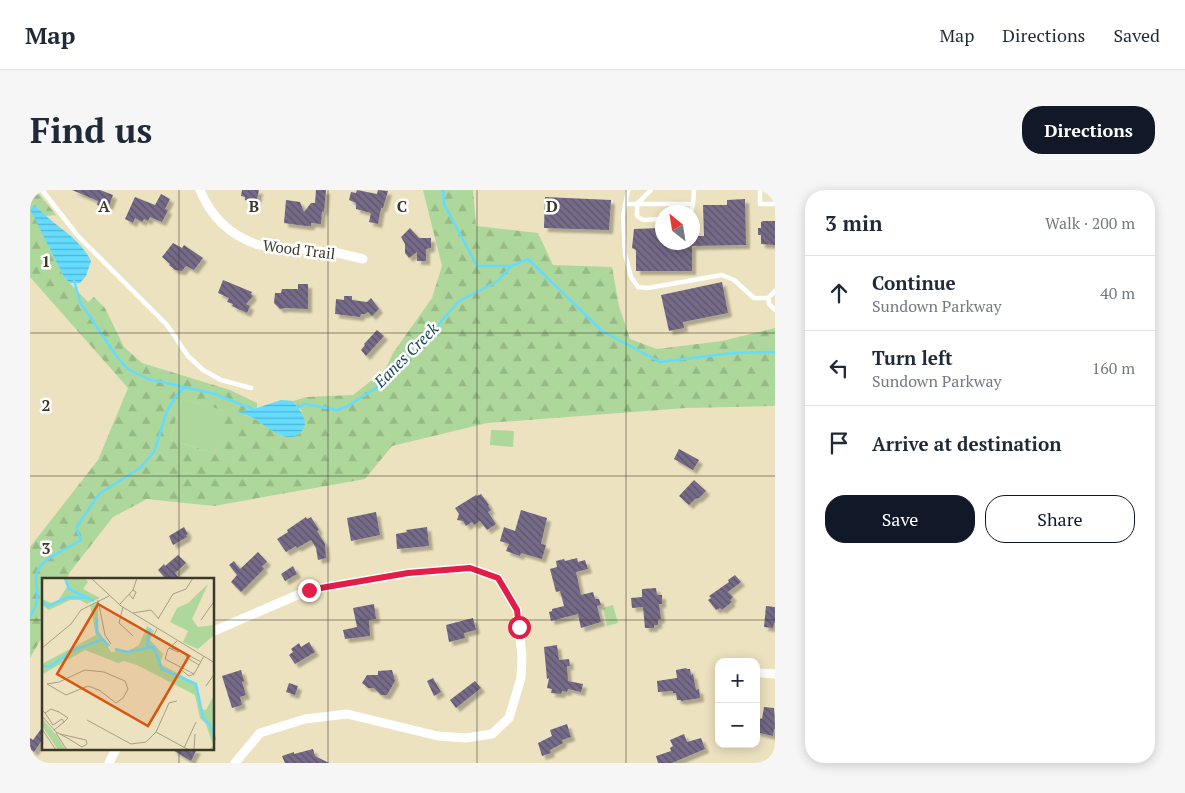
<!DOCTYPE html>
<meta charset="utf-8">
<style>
:root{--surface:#fff;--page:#f6f6f7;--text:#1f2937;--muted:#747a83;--line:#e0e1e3;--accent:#111827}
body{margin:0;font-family:"PT Serif",serif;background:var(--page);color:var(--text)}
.controls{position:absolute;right:15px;bottom:15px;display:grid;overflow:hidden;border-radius:10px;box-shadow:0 2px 12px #0003}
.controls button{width:45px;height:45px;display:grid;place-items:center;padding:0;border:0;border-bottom:1px solid var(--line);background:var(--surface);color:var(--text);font:25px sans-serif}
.compass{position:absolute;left:625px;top:15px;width:45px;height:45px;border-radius:50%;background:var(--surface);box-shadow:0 2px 12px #0003;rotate:330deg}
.stop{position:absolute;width:15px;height:15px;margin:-11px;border:4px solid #e11d48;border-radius:50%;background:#fff}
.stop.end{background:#e11d48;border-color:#fff;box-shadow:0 1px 5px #0008}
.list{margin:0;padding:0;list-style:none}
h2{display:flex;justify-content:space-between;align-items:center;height:65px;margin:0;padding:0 20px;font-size:21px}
h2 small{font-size:16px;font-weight:400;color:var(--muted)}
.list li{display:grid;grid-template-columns:32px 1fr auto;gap:15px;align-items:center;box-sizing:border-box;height:75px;padding:0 20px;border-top:1px solid var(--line)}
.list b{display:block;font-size:19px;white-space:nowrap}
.list p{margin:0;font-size:16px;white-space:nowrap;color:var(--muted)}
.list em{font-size:16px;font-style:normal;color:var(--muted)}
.actions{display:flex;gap:10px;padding:15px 20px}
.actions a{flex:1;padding:11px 0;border:1px solid var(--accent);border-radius:20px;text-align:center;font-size:18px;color:var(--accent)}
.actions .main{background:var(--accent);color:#fff}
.icon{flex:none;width:28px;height:28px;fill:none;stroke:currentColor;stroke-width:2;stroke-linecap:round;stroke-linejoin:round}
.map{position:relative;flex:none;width:745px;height:573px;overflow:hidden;border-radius:20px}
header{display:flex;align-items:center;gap:30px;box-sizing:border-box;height:70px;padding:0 25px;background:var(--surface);border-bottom:1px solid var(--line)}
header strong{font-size:24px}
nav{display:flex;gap:28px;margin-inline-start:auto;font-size:18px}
.intro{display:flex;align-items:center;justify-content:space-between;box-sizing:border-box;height:120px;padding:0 30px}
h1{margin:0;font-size:35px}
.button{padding:12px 22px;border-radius:20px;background:var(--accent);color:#fff;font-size:18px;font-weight:700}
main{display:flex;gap:30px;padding:0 30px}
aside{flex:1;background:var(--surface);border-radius:20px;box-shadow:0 2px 12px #0003}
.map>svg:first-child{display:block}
</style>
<header>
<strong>Map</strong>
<nav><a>Map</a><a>Directions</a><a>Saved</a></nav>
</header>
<div class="intro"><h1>Find us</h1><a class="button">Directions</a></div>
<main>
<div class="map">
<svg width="745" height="573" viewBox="0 0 745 573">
<defs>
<pattern id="forest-firs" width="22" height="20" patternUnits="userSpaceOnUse" patternTransform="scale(1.25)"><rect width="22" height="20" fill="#aed79b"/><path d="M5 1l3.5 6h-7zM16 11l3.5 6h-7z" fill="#97b986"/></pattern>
<pattern id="water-rules" width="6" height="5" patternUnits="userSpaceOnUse" patternTransform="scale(1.25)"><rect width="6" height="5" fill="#64dcff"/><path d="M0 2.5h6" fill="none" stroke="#54b3cf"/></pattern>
<pattern id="building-back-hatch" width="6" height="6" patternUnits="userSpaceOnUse" patternTransform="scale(1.25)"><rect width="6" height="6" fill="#756a88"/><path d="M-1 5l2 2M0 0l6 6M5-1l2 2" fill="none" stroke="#5c5469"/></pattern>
<filter id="shadow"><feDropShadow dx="4" dy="4" stdDeviation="1" flood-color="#0004"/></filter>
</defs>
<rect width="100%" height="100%" fill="#ece2bf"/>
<path fill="#aed79b" d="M152 209 197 221 185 263 140 250Z
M461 240 484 241 483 257 460 255Z
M583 415 588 433 577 436 573 418Z"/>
<path fill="url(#forest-firs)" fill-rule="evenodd" d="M0 0H6L26 25 15 26 5 15 21 60 34 87 58 112 64 107 75 118 94 157 112 173 200 200 227 213V218L208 222 223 228 253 246 272 221 263 211 277 207 323 205 355 180 363 163 402 108 412 76 393 0H443L446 36 508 43 523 75 582 77 589 116 600 149 627 159 692 151 745 138V216L656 218 457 233 362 256 335 289 184 316 117 309 83 327 40 382 37 389H14V444L0 468V357L68 270 98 198 0 87ZM152 209 196 221 185 263 140 250Z"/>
<path fill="url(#water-rules)" d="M5 15C22 35 49 46 61 71L56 86 50 93H40L34 87 0 19Z
M251 210 263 211C269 219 279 230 273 239 261 259 238 237 225 229 220 226 213 224 207 222L227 218Z"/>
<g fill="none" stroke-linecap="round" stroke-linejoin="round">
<path stroke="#64dcff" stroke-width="2.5" d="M413 0 414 14 447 76H481
M44 90 50 112 87 167 98 179 118 189 185 204 225 220
M266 218 275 214 307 220 316 217 351 195 377 170 429 111 468 91 481 76 498 69 572 141 630 172 703 163 745 162
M0 426C16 404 0 394 9 378 16 367 39 358 51 350L46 338 69 304 110 278 124 262 137 221 146 206 155 197"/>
</g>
<path fill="url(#building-back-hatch)" filter="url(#shadow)" d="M42 0H70L83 5 79 16 76 15 75 18 67 15 68 11Z
M212 0H229L227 9H226L225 12 215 10V7L211 6Z
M286 0H296L294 22 292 21 291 34 281 33V36H276L254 33 256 10 270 12 274 22 281 13H285Z
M327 0 347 4 348 0 358 1 353 18H351L348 34 339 32 341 23 326 19V13L319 10 321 2 326 3Z
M131 4 140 9 135 19 138 20 132 32 120 27 118 31 114 29 112 32 105 28 103 33 95 29 105 7 125 15Z
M515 7 581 10 579 40 514 38Z
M715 9 716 55 662 56V46H674L673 15H697V10Z
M733 31H745V55L731 54V45H728V38H731V32Z
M380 38 389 48H401V58L396 59V71H387V62L379 68 375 63V54L371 47Z
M631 38 632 39V52H662V81H606V60L602 58 604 39Z
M143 53 152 58 154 55 173 68 164 80 156 76 152 81 145 80 139 75 140 74 132 67Z
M193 90 222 102 221 104 223 106 216 114 220 116 217 123 202 116 203 114 197 112 199 108 188 103Z
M692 92 698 123 653 132 654 138 639 141 631 105Z
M268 94H278V119L255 118 250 119 244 113 245 103H251L252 99H268Z
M314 106H322V110L337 112 341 108 349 119 342 126 338 122 335 124H331L330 127 305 124 306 109 314 110Z
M347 140 354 146 336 166 331 160 335 155 334 154Z
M649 259 669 270 663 280 644 269Z
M664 290 676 301 669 308 665 309 659 315 649 306Z
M451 304 459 315 458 316 461 320 458 322 466 334 457 340 450 331 444 335 442 332 436 336 433 331 427 330 429 324 425 318 446 305 447 306Z
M491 320 517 328 511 354 516 355 512 369 491 363 490 366 476 361 479 354 470 351 474 337 485 341Z
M346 322 350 345 321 351 317 328Z
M276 327 277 329 281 327 289 340 287 341 295 354 296 368 288 370 286 358 281 350 267 358 266 356 256 362 247 349 258 342 257 340Z
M154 337 158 344 156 345 157 347 143 355 139 346Z
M397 337 399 356 367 359 366 344 377 342 376 340Z
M228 362 237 372 232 376 234 379 211 402 201 392 207 385 199 375 204 371 210 379Z
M148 365 156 373 145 383 150 389H136L128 380 134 374 135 376Z
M547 368 548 372 555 370 558 379 546 382 551 405 563 402 565 409H569L571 415 567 416 571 432 551 438 548 424 521 431 519 422 522 421V419L534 416 530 401 526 402 520 379 527 377 526 371 534 369 535 371Z
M263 376 267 384 255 391 251 384Z
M705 385 711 392 698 402 703 407 700 410 702 412 692 420 690 418 686 420 678 410 681 408 679 406 699 392 698 390Z
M626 398 627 405H632V414H629L631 429 628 430V435H624V438H615L613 417 602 418 601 408 612 407V399Z
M344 414 346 429 339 430 340 446 315 449 313 440 327 437 323 418Z
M736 416 745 417V433H744L743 438 734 437Z
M443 428 446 440 434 443 435 448 419 452 416 435Z
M279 452 285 462 265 474 259 465 263 462 261 459 269 453 271 457Z
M527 455 529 470 539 469 540 476H537L538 491 553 494 551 502 538 499 537 502 532 501 531 504 521 503 522 499 517 498 519 488 517 489 514 457Z
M656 478 657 479H660L661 485 663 484 666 500 669 499 670 508 651 511V510H647L646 503H643V501L628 502 627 491 647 488 646 480Z
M211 480 214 491 212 492 216 505 210 507 212 515 202 518 192 486Z
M362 480 365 491 357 505H351L344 498H338L332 493 337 485H348V481Z
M403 488 411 502 404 506 397 491Z
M445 491 451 498 426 518 420 510Z
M259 493 268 496 265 505 256 502Z
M734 517 744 518 745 539H744L743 546 726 542V533H728L729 528 732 529Z
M537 534 541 547 532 550 533 553 520 560 521 563 512 566 508 553 522 546 520 540Z
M14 535V547L4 562 0 559V548L3 550Z
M654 544 657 552 671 548 675 559 642 573H628L626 566 641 561 640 558 643 556 640 550Z
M141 559H167L161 571Z
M283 559 285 566 299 573H255L252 566 264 562V564Z"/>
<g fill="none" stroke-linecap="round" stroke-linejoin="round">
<path stroke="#fff" stroke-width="4.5" d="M12 0 48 46 137 135 158 166 173 180 191 190 221 198
M598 0 593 26 595 64 601 87 608 97 618 98 692 85 704 90 724 108H738L745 101
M621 0 607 14V26L613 30 632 29
M730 0V14H745
M595 14H663L664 0
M661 22 663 14
M738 108 739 114 745 120"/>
<path stroke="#fff" stroke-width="9" d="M170 0C181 27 201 46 229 55L308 63 333 69
M184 441 279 400 379 383 440 378 468 388 487 420 492 466 491 488 479 528 462 544 436 548 408 546 317 524 275 529 230 543 205 573
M731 483 745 484
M79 573 86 559"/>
</g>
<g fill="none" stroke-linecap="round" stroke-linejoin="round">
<path stroke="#e11d48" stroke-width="6" d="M279 400 378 383 440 378 468 388 487 420 489 437"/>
</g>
<path fill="none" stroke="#3c382b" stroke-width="1" stroke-opacity="0.55" d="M149 0V389M298 0V573M447 0V573M596 0V573M0 143H745M0 286H745M0 430H14M184 430H745M149 559V573"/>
<g text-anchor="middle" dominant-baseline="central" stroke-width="5" stroke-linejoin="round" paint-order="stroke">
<g font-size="15" fill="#3c382b" stroke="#fff">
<text transform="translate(269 59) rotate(7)">Wood Trail</text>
</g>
<g font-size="16" font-style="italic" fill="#144857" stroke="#fff">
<text transform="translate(376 165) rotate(-45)">Eanes Creek</text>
</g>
</g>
<g transform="translate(12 388)">
<rect width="172" height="172" fill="#ece2bf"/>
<path d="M0 140 15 158 24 172H16L0 148Z" fill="#aed79b"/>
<path d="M22 0H43L46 4 41 11 58 20 45 26 38 22H28L7 32 0 27V21L9 25 16 23 25 9ZM166 6 150 41 156 49 172 47V57L156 71 141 64 146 53 128 44 135 30 146 25ZM56 23V52L69 74H73V70L86 73 97 67 105 48 112 53 108 62 121 76 118 86 154 105 160 131 164 132 172 117V172H167L171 167 164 146 158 140 153 117 95 87 82 83 76 85 43 72 1 96 0 86 54 57 48 27Z" fill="#aed79b"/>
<path fill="none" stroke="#64dcff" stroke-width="2.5" d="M23 0 27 11 52 23M0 23 6 28 26 19 45 20M55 40V55L67 68M108 50 105 67 109 69M73 71 85 74 112 69 120 91 154 106 161 139 170 150 173 162M0 88 7 89 30 73 61 61"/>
<path fill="none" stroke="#a69e84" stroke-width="1" d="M49 0 79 28 173 85M87 16 91 21 94 14 91 12M56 22 63 57 69 66M78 26 91 12 95 0M81 29 77 45 91 58M91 35 109 32 117 41M116 41 131 16 144 11 151 0M159 42 173 22M115 51 112 57 129 67M135 63 126 71 123 81 152 96 157 87M0 70 29 46 39 32 67 18M127 70 129 71 136 74 137 72 129 70M137 72 159 84M145 76 144 79 157 87 162 78M138 91 147 98 152 96M43 92 62 94 83 103 86 111 81 120 74 125 57 112 46 108 24 117 5 106 17 104ZM164 108 173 95M135 123 127 125 114 154 147 172M0 132 3 135 9 131 17 134 26 140 22 144M3 135 11 147 20 141 22 144 12 152M0 138 14 154 18 156 27 161 40 169 45 166 44 162 18 156M45 142 89 166 104 164 114 154M0 151 14 172M14 155 25 172M142 170 154 144M152 172 153 156"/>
<path fill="#d7560f" fill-opacity="0.15" stroke="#d7560f" stroke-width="2.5" d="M56 26 147 78 106 148 15 96Z"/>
<rect width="172" height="172" fill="none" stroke="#3c382b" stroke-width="2.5"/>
</g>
<g font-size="16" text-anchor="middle" font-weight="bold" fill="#3c382b" stroke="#fff" stroke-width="5" stroke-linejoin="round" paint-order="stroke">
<text x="74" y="22">A</text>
<text x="224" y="22">B</text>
<text x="372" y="22">C</text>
<text x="522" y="22">D</text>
<text x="16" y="77">1</text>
<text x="16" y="221">2</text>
<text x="16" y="364">3</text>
</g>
</svg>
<div class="controls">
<button>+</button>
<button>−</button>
</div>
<svg class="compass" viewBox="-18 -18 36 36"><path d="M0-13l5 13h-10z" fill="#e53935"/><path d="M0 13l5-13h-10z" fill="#747a83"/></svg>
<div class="stop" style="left:489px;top:437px"></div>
<div class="stop end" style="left:279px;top:400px"></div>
</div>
<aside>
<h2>3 min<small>Walk · 200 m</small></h2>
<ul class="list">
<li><svg class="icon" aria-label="ahead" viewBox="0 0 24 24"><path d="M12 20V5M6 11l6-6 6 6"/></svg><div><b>Continue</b><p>Sundown Parkway</p></div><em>40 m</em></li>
<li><svg class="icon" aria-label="left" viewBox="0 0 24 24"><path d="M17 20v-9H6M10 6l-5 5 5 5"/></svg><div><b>Turn left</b><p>Sundown Parkway</p></div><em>160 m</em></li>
<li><svg class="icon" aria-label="arrive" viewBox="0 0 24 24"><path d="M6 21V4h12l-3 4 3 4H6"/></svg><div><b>Arrive at destination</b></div></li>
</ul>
<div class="actions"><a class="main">Save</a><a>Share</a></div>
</aside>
</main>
